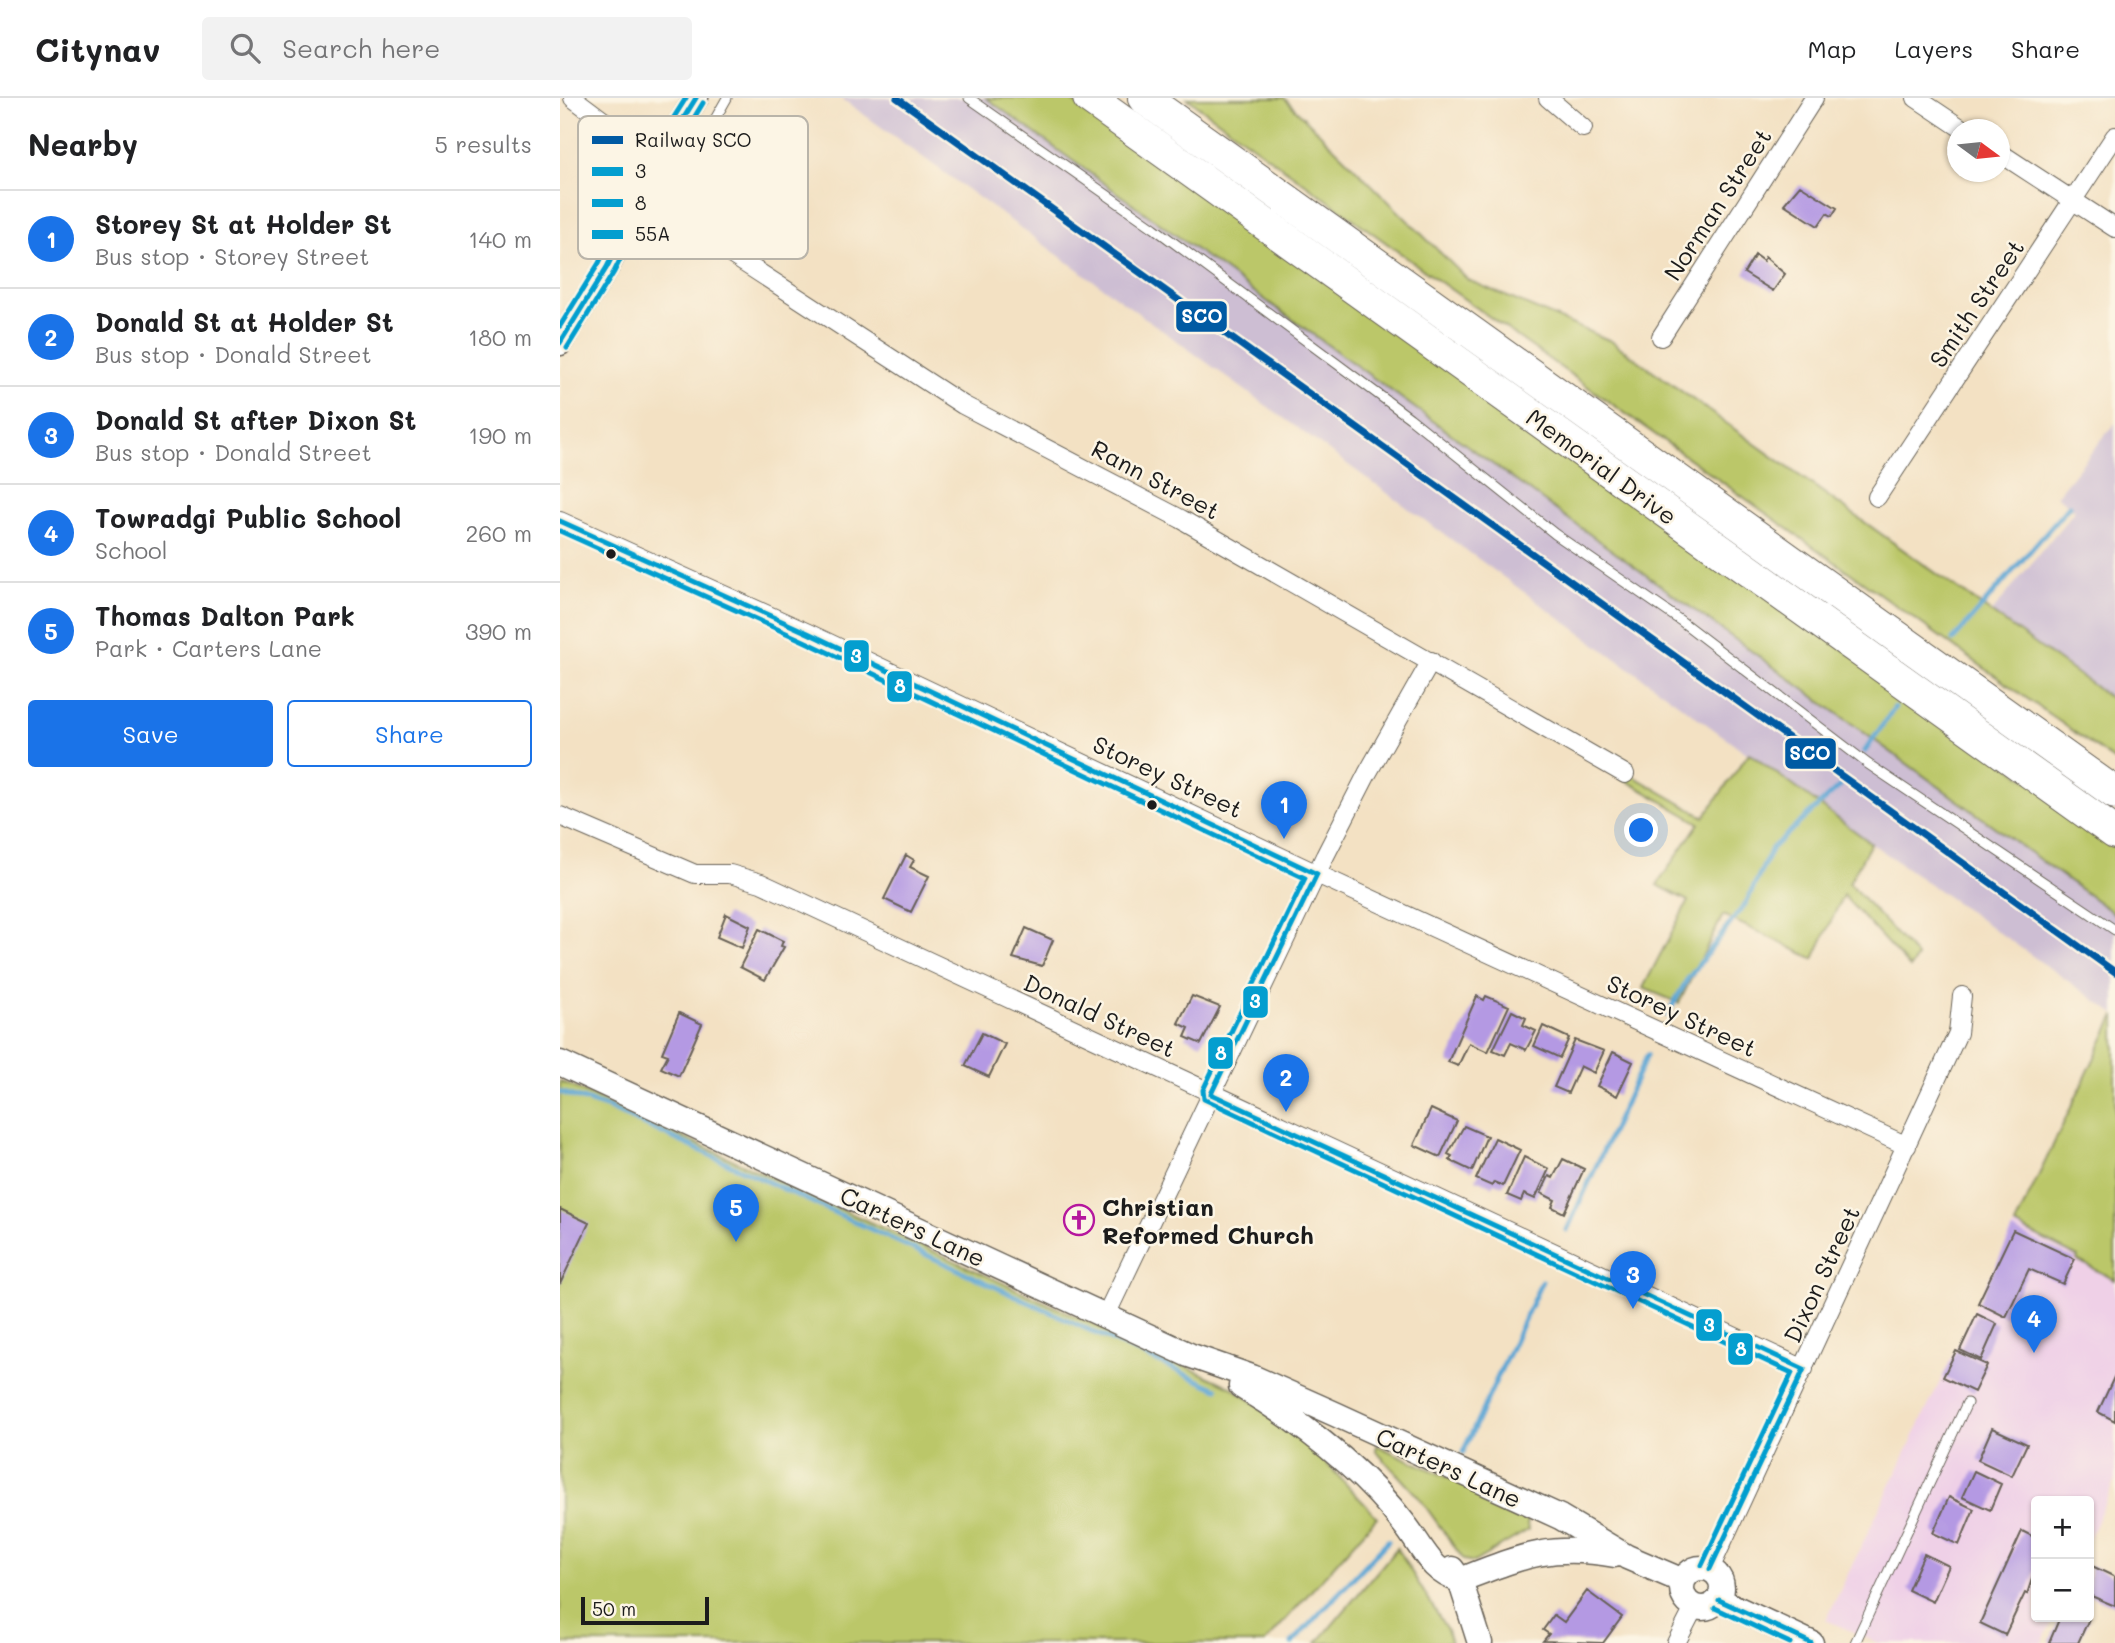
<!DOCTYPE html>
<meta charset="utf-8">
<style>
:root{--surface:#fff;--page:#f2f2f2;--text:#202124;--muted:#757577;--line:#e0e0e0;--accent:#1a73e8}
body{margin:0;font-family:Mali,sans-serif;background:var(--page);color:var(--text)}
.controls{position:absolute;right:21px;bottom:21px;display:grid;overflow:hidden;border-radius:7px;box-shadow:0 2px 5px #0004}
.controls button{width:63px;height:63px;display:grid;place-items:center;padding:0;border:0;border-bottom:2px solid var(--line);background:var(--surface);color:var(--text);font:35px sans-serif}
.compass{position:absolute;left:1387px;top:21px;width:63px;height:63px;border-radius:50%;background:var(--surface);box-shadow:0 2px 5px #0004;rotate:105deg}
.scale{position:absolute;left:21px;bottom:18px;width:128px;box-sizing:border-box;padding-left:7px;border:4px solid #1c1c1c;border-top:0;font-size:19px;line-height:24px;white-space:nowrap;color:#1c1c1c;-webkit-text-stroke:5px #fcf5e5;paint-order:stroke}
.you{position:absolute;left:1082px;top:733px;width:24px;height:24px;margin:-18px;border:5px solid #fff;border-radius:50%;background:#1a73e8;box-shadow:0 0 0 10px #1a73e833}
.badge{display:grid;place-items:center;width:46px;height:46px;border-radius:50%;background:var(--accent);color:#fff;font-size:23px;font-weight:700}
.pin{position:absolute;translate:-50% -58px;filter:drop-shadow(0 2px 4px #0008)}
.pin::after{content:'';position:absolute;top:37px;width:24px;height:21px;background:inherit;clip-path:polygon(0 0,100% 0,50% 100%)}
.list{margin:0;padding:0;list-style:none}
h2{display:flex;justify-content:space-between;align-items:center;height:91px;margin:0;padding:0 28px;font-size:30px}
h2 small{font-size:23px;font-weight:400;color:var(--muted)}
.list li{display:grid;grid-template-columns:46px 1fr auto;gap:21px;align-items:center;box-sizing:border-box;height:98px;padding:0 28px;border-top:2px solid var(--line)}
.list b{display:block;font-size:26px;white-space:nowrap}
.list p{margin:0;font-size:23px;white-space:nowrap;color:var(--muted)}
.list em{font-size:23px;font-style:normal;color:var(--muted)}
.actions{display:flex;gap:14px;padding:21px 28px}
.actions a{flex:1;padding:16px 0;border:2px solid var(--accent);border-radius:7px;text-align:center;font-size:24px;color:var(--accent)}
.actions .main{background:var(--accent);color:#fff}
.icon{flex:none;width:38px;height:38px;fill:none;stroke:currentColor;stroke-width:2;stroke-linecap:round;stroke-linejoin:round}
.map{position:relative;flex:none;width:1555px;height:1545px;overflow:hidden}
header{display:flex;align-items:center;gap:42px;box-sizing:border-box;height:98px;padding:0 35px;background:var(--surface);border-bottom:2px solid var(--line)}
header strong{font-size:33px}
nav{display:flex;gap:38px;margin-inline-start:auto;font-size:24px}
.search{width:490px;height:63px;background:var(--page);display:flex;align-items:center;gap:18px;box-sizing:border-box;padding:0 24px;border-radius:7px;color:var(--muted);font-size:26px}
main{display:flex}
aside{flex:1;background:var(--surface)}
.map>svg:first-child{display:block}
</style>
<header>
<strong>Citynav</strong>
<div class="search"><svg class="icon" aria-label="search" viewBox="0 0 24 24"><circle cx="10" cy="10" r="6"/><path d="M15 15l6 6"/></svg>Search here</div>
<nav><a>Map</a><a>Layers</a><a>Share</a></nav>
</header>
<main>
<aside>
<h2>Nearby<small>5 results</small></h2>
<ul class="list">
<li><span class="badge">1</span><div><b>Storey St at Holder St</b><p>Bus stop · Storey Street</p></div><em>140 m</em></li>
<li><span class="badge">2</span><div><b>Donald St at Holder St</b><p>Bus stop · Donald Street</p></div><em>180 m</em></li>
<li><span class="badge">3</span><div><b>Donald St after Dixon St</b><p>Bus stop · Donald Street</p></div><em>190 m</em></li>
<li><span class="badge">4</span><div><b>Towradgi Public School</b><p>School</p></div><em>260 m</em></li>
<li><span class="badge">5</span><div><b>Thomas Dalton Park</b><p>Park · Carters Lane</p></div><em>390 m</em></li>
</ul>
<div class="actions"><a class="main">Save</a><a>Share</a></div>
</aside>
<div class="map">
<svg width="1555" height="1545" viewBox="0 0 1555 1545">
<rect width="100%" height="100%" fill="#fcf5e5"/>
<filter id="ink" filterUnits="userSpaceOnUse"><feTurbulence type="fractalNoise" baseFrequency=".0143" numOctaves="2"/><feDisplacementMap in="SourceGraphic" scale="14" xChannelSelector="R" yChannelSelector="G"/><feConvolveMatrix kernelMatrix="1 2 1 2 8 2 1 2 1" color-interpolation-filters="sRGB"/></filter>
<filter id="wash" filterUnits="userSpaceOnUse"><feTurbulence type="fractalNoise" baseFrequency=".00686" numOctaves="4" result="noise"/><feDisplacementMap in="SourceGraphic" scale="28" xChannelSelector="R" yChannelSelector="G"/><feGaussianBlur stdDeviation="1.57" result="paint"/><feColorMatrix in="noise" values="0 0 0 0 0 0 0 0 0 0 0 0 0 0 0 0 0 1.4 0 .05"/><feComposite in="paint" operator="in"/></filter>
<g filter="url(#wash)">
<rect width="100%" height="100%" fill="#f3e1c3"/>
<path fill="#efd0e7" d="M1555 917V1382L1529 1441V1403H1476V1519H1494L1482 1545H1318L1266 1522Z"/>
<path fill="#cdbed3" d="M281 0H426L1555 816V916L1311 745Z
M1555 325V603L1431 515 1515 412 1496 398Z"/>
<path fill="#bbc769" stroke="#6c7242" stroke-width="2" d="M426 0H508L1555 744V816Z
M627 0H724L908 182 1051 243 1555 603V663L869 176Z
M1189 655 1311 745 1289 785 1357 859 1350 870 1283 797 1254 861 1163 817 1119 905 1083 890 1128 803 1097 787 1139 725 1062 680 1068 675 1144 719Z
M1555 917V1182L1517 1162 1518 1159 1455 1127Z
M0 983 671 1289 736 1333 817 1419 705 1545H0Z
M816 1347 960 1412 966 1419 968 1432 914 1464 904 1462 860 1401 816 1353Z
M837 1450 887 1532 891 1545H757Z"/>
<g fill="none" stroke-linecap="round" stroke-linejoin="round">
<path stroke="#5ca6d4" stroke-width="5" d="M1393 542 1509 408
M1305 653 1335 609
M1107 917 1127 882 1186 805 1212 750 1280 688
M0 994 46 1009 657 1291
M1007 1132 1087 957
M903 1354 982 1183
M732 1545 828 1443"/>
</g>
<g id="blocks">
<path fill="#b499e3" d="M1240 87 1277 110 1272 118 1267 115 1258 128 1224 106Z
M1195 157 1203 163 1205 159 1225 176 1213 193 1184 175Z
M346 757 354 762 350 769 369 778 351 814 324 801Z
M166 816 190 828 182 850 157 839Z
M466 830 493 842 482 868 453 860Z
M199 831 223 843 221 848 224 849 205 882 180 869Z
M632 898 660 909 641 946 625 939 629 930 618 925Z
M917 898 924 902 926 898 949 908 928 954 909 945 898 968 888 964Z
M952 913 966 920 963 927 976 933 966 952 951 945 945 957 933 952Z
M119 915 142 926 119 978 101 970 108 957 102 955Z
M983 928 1009 940 1000 960 974 948Z
M422 935 445 946 429 979 405 968Z
M1015 942 1044 953 1034 975 1020 968 1008 995 994 989Z
M1053 954 1073 964 1057 998 1037 988Z
M871 1011 897 1023 880 1059 854 1047Z
M904 1028 927 1038 912 1073 889 1062 892 1058 888 1056Z
M935 1040 960 1052 943 1088 934 1084 932 1088 916 1081Z
M964 1059 989 1071 975 1101 964 1096 961 1103 947 1097Z
M1003 1061 1024 1071 1004 1115 992 1109 995 1102 981 1095 989 1078 993 1080Z
M0 1111 29 1125 0 1186Z
M1453 1132 1515 1161 1503 1186 1469 1171 1446 1219 1418 1205Z
M1417 1216 1437 1226 1421 1262 1400 1252Z
M1396 1253 1427 1267 1414 1294 1383 1279Z
M1555 1277V1323L1538 1314Z
M1432 1330 1467 1346 1452 1378 1418 1362Z
M1414 1373 1441 1386 1430 1412 1402 1399Z
M1389 1399 1414 1411 1399 1447 1373 1435Z
M1462 1433 1476 1440V1469L1467 1496 1465 1495 1445 1537 1420 1525Z
M1364 1456 1389 1468 1373 1504 1348 1492Z
M1530 1467 1555 1479V1508L1529 1497Z
M1027 1493 1062 1519 1043 1545 983 1543 989 1536 983 1532 994 1517 1004 1524Z
M1500 1519 1529 1521 1518 1545H1489Z"/>
</g>
</g>
<g filter="url(#ink)">
<use href="#blocks" fill-opacity="0" stroke="#676156" stroke-width="2"/>
<g fill="none" stroke-linecap="round" stroke-linejoin="round">
<g stroke="#676156" stroke-width="11">
<path id="lane" d="M409 0 594 130 850 320 995 436 1121 523 1308 666 1555 832
M112 118V97L167 0
M1295 1545 1407 1305"/>
</g>
<g stroke="#676156" stroke-width="20">
<path id="street" d="M13 0 61 36
M988 0 1023 30
M1356 0 1404 32
M1440 55 1555 130
M112 118 403 307 621 421 1065 676
M1101 239 1254 0
M1317 399 1555 38
M0 423 248 535 757 776 1347 1048
M0 718 135 776H170L201 785 1244 1271
M546 1217 765 758 807 676 871 563
M1150 1471 1398 935 1402 898
M1116 1545 1134 1510"/>
</g>
<g stroke="#676156" stroke-width="27">
<path id="secondary" d="M0 245 47 169 107 47 136 0
M0 965 629 1257 692 1279 775 1316 1000 1419 1067 1459 1123 1483
M681 1288C742 1325 802 1370 845 1427 862 1448 871 1475 900 1482
M1122 1490a20 20 0 1 1 40 0a20 20 0 1 1-40 0Z
M892 1471 900 1482 920 1545
M900 1482C960 1459 989 1445 1055 1457
M1159 1502 1251 1545"/>
</g>
<g stroke="#676156" stroke-width="34">
<path id="highway" d="M529 0 1555 735
M584 0 1555 695"/>
</g>
<use href="#lane" stroke="#fff" stroke-width="9"/>
<use href="#street" stroke="#fff" stroke-width="18"/>
<use href="#secondary" stroke="#fff" stroke-width="24"/>
<use href="#highway" stroke="#fff" stroke-width="32"/>
<g stroke="#fcf5e5" stroke-width="10">
<path id="bus-1" d="M0 245 47 169 107 47 136 0
M0 423 248 535 757 776 651 996 1244 1271 1150 1471
M1159 1502 1251 1545"/>
</g>
<g stroke="#fcf5e5" stroke-width="10">
<path id="bus-2" d="M7 250 54 174 115 51 143 5
M0 433 244 543 745 780 643 992 644 1001 1232 1275 1142 1467
M1155 1510 1230 1545"/>
</g>
<g stroke="#fcf5e5" stroke-width="10">
<path id="bus-3" d="M0 228 39 165 99 43 126 0"/>
</g>
<use href="#bus-1" stroke="#049ecf" stroke-width="5"/>
<use href="#bus-2" stroke="#049ecf" stroke-width="5"/>
<use href="#bus-3" stroke="#049ecf" stroke-width="5"/>
<g stroke="#fcf5e5" stroke-width="12">
<path id="rail-1" d="M337 0 1555 874"/>
</g>
<use href="#rail-1" stroke="#005aa3" stroke-width="7"/>
</g>
</g>
<defs>
<g id="church-ring" transform="scale(1.575)"><circle r="9.5" fill="#fcf5e5" stroke="#b5179e" stroke-width="1.5"/><path d="M-1.2-6h2.4v3.5h3.3v2.4h-3.3V6h-2.4V-.1h-3.3v-2.4h3.3Z" fill="#b5179e"/></g>
</defs>
<g fill-rule="evenodd">
<use href="#church-ring" x="519" y="1122"/>
</g>
<g fill="#1c1c1c" stroke="#fcf5e5" stroke-width="2.5">
<circle cx="51" cy="456" r="6"/>
<circle cx="592" cy="707" r="6"/>
</g>
<g text-anchor="middle" dominant-baseline="central" stroke-width="5" stroke-linejoin="round" paint-order="stroke">
<g font-size="24" fill="#1c1c1c" stroke="#fcf5e5">
<text transform="translate(1157 106) rotate(-57)">Norman Street</text>
<text transform="translate(1416 205) rotate(-56)">Smith Street</text>
<text transform="translate(1042 368) rotate(36)">Memorial Drive</text>
<text transform="translate(596 381) rotate(28)">Rann Street</text>
<text transform="translate(608 678) rotate(25)">Storey Street</text>
<text transform="translate(540 917) rotate(25)">Donald Street</text>
<text transform="translate(1122 917) rotate(25)">Storey Street</text>
<text transform="translate(353 1128) rotate(25)">Carters Lane</text>
<text transform="translate(1261 1176) rotate(-65)">Dixon Street</text>
<text transform="translate(889 1369) rotate(25)">Carters Lane</text>
</g>
<g font-size="24" font-weight="bold" fill="#1c1c1c" stroke="#fcf5e5" text-anchor="start">
<text x="542" y="1108">Christian<tspan x="542" dy="28">Reformed Church</tspan></text>
</g>
</g>
<rect x="18" y="18" width="230" height="143" rx="10" fill="#fcf5e5" stroke="#b9b4a9" stroke-width="2"/>
<rect x="32" y="38" width="31" height="8" fill="#005aa3"/>
<rect x="32" y="69" width="31" height="9" fill="#049ecf"/>
<rect x="32" y="101" width="31" height="8" fill="#049ecf"/>
<rect x="32" y="132" width="31" height="9" fill="#049ecf"/>
<g font-size="19" fill="#1c1c1c">
<text x="75" y="49">Railway SCO</text>
<text x="75" y="80">3</text>
<text x="75" y="112">8</text>
<text x="75" y="143">55A</text>
</g>
<g stroke="#fcf5e5" stroke-width="2.5">
<rect x="615" y="202" width="53" height="33" rx="7" fill="#005aa3"/>
<rect x="283" y="541" width="27" height="34" rx="7" fill="#049ecf"/>
<rect x="326" y="572" width="27" height="33" rx="7" fill="#049ecf"/>
<rect x="1224" y="639" width="53" height="33" rx="7" fill="#005aa3"/>
<rect x="682" y="887" width="27" height="34" rx="7" fill="#049ecf"/>
<rect x="647" y="938" width="27" height="34" rx="7" fill="#049ecf"/>
<rect x="1135" y="1210" width="28" height="34" rx="7" fill="#049ecf"/>
<rect x="1167" y="1234" width="27" height="34" rx="7" fill="#049ecf"/>
</g>
<g font-size="19" text-anchor="middle" font-weight="bold" fill="#fff">
<text x="642" y="225">SCO</text>
<text x="296" y="565">3</text>
<text x="340" y="595">8</text>
<text x="1250" y="662">SCO</text>
<text x="695" y="910">3</text>
<text x="661" y="962">8</text>
<text x="1149" y="1234">3</text>
<text x="1181" y="1258">8</text>
</g>
</svg>
<div class="controls">
<button>+</button>
<button>−</button>
</div>
<svg class="compass" viewBox="-18 -18 36 36"><path d="M0-13l5 13h-10z" fill="#e53935"/><path d="M0 13l5-13h-10z" fill="#757577"/></svg>
<div class="scale">50 m</div>
<div class="you"></div>
<div class="pin badge" style="left:724px;top:741px">1</div>
<div class="pin badge" style="left:726px;top:1014px">2</div>
<div class="pin badge" style="left:1073px;top:1211px">3</div>
<div class="pin badge" style="left:1474px;top:1255px">4</div>
<div class="pin badge" style="left:176px;top:1144px">5</div>
</div>
</main>
